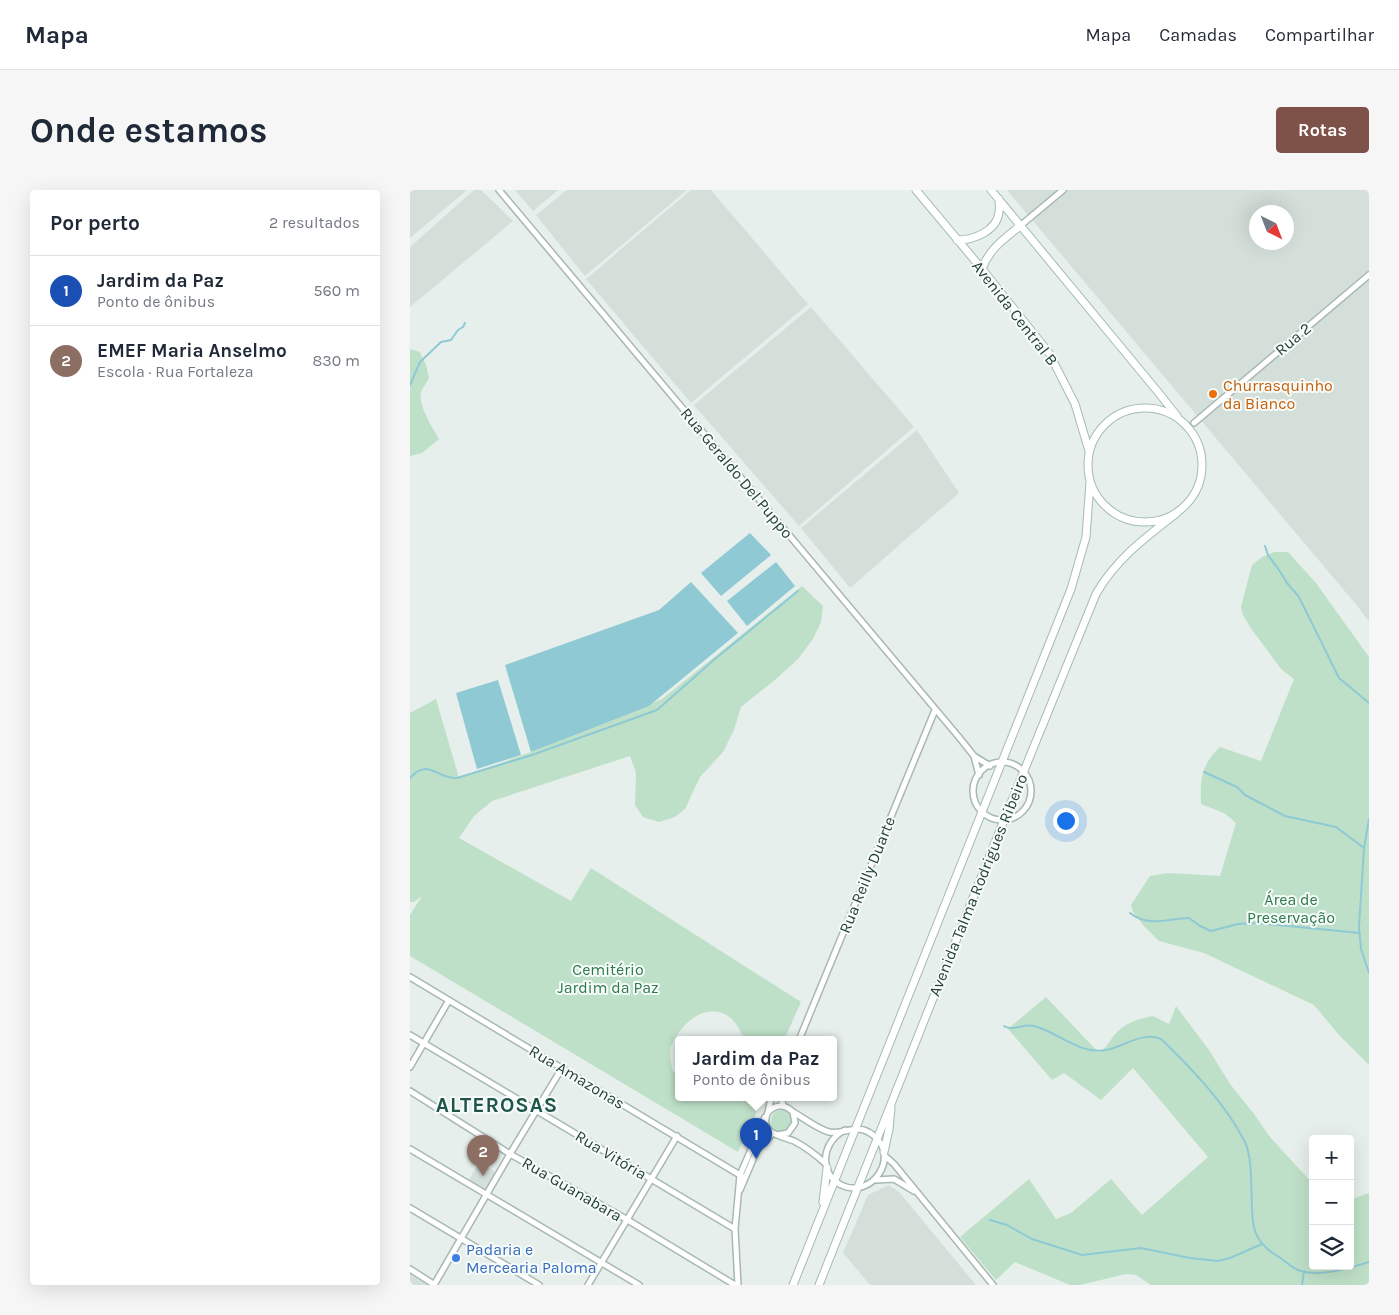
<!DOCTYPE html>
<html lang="pt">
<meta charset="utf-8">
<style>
:root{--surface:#fff;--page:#f6f6f7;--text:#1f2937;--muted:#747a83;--line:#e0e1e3;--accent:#7f5249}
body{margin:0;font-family:Karla,sans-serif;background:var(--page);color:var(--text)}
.controls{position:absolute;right:15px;bottom:15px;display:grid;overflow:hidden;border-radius:5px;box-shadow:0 5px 20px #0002}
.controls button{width:45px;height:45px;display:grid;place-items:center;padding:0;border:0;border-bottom:1px solid var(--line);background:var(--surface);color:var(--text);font:25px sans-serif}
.compass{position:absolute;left:839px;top:15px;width:45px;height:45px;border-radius:50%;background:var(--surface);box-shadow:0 5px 20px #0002;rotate:138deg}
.you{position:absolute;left:655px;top:630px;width:18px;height:18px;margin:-12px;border:4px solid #fff;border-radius:50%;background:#1a73e8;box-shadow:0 0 0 8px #1a73e833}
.badge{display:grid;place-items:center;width:32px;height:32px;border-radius:50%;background:var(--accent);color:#fff;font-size:16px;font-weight:700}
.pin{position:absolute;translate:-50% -41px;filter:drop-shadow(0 1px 2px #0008)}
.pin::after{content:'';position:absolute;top:26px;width:18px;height:15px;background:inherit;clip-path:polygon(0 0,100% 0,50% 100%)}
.popup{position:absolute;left:265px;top:846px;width:162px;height:65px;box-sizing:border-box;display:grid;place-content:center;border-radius:5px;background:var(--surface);filter:drop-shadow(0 1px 4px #0005);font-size:16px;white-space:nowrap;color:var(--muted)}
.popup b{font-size:19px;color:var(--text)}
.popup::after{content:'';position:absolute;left:50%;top:100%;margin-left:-10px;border:10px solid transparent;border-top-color:var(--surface)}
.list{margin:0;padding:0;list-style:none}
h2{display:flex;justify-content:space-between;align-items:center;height:65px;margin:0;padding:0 20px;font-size:21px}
h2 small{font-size:16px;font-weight:400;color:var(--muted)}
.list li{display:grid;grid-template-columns:32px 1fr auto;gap:15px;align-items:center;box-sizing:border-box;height:70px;padding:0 20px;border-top:1px solid var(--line)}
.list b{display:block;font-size:19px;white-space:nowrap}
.list p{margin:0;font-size:16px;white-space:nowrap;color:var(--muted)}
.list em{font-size:16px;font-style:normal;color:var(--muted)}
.icon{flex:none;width:28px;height:28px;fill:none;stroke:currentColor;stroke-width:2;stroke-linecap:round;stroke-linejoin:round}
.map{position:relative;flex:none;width:959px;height:1095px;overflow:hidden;border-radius:5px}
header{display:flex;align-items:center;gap:30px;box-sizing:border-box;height:70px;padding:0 25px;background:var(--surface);border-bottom:1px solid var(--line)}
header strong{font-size:24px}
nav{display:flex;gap:28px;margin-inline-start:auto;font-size:18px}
.intro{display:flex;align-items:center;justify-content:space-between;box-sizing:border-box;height:120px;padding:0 30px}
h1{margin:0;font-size:35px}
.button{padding:12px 22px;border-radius:5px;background:var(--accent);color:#fff;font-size:18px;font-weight:700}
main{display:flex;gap:30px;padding:0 30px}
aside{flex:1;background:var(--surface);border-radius:5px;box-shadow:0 5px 20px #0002}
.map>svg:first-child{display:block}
</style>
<header>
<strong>Mapa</strong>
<nav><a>Mapa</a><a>Camadas</a><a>Compartilhar</a></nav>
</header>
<div class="intro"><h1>Onde estamos</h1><a class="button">Rotas</a></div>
<main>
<aside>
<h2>Por perto<small>2 resultados</small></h2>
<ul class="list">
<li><span class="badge" style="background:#1a4fb4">1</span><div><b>Jardim da Paz</b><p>Ponto de ônibus</p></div><em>560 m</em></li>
<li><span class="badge" style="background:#8d6e63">2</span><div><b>EMEF Maria Anselmo</b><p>Escola · Rua Fortaleza</p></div><em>830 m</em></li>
</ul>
</aside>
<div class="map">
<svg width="959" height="1095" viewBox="0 0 959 1095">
<rect width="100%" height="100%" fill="#e6efeb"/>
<path fill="#d4dfda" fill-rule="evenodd" d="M0 0H57L0 48Z
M64 0H71L103 31 0 117V57Z
M105 0H148L123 21Z
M157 0H277L175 86 126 25Z
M281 0H301L398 114 281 213 176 89Z
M597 0H959V432L949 418ZM846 22H876V52H846Z
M401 117 504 237 389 336 284 215Z
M507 240 549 303 440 398 391 338Z
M69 972 87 983 76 1000 59 990Z
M479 995 489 1002 566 1095H460L433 1063 458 1005Z
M0 1084 18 1095H0Z"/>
<path fill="#bfe0c8" d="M0 159 10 162 16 175 19 188C17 192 13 197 11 202 8 216 23 238 29 249L12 263 0 266Z
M864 362H878L906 393 959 467V875L929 845 904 815 794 763 749 751 733 735 723 722 721 715 740 686 758 683 810 686 826 633 814 623 791 614C790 589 791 575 810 557L851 571 884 489 871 479 840 437 833 425 831 417 842 375 852 367Z
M392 396 413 416 411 432 403 449 388 469 366 489 331 517 324 540 313 562 290 587 275 619 265 627 249 632 233 627 225 615 226 583 220 566 82 611 64 626 42 658 49 648 161 711 181 678 391 812 374 850H334C319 805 279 818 262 854 259 859 261 876 263 881 265 883 267 885 268 887V908L307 909 333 908 349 917 328 962 0 766V725L12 706 4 712H0V523L26 509 49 588 124 561 252 509Z
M636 807 689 863C695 858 698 854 702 848 712 834 726 829 743 826L759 834 766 816 799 860 820 894 844 924 860 947 903 994V1076H940V1010L959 1003V1095H741L726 1085 716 1084 670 1095H660L605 1072 586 1090 550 1047 619 989 646 1029 661 1023 701 989 732 1025 798 967 723 878 691 910 654 883 642 890 598 839Z
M361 931a11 11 0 1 1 22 0a11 11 0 1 1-22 0Z"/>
<path fill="#8ec9d4" d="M340 343 361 365 311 406 291 383Z
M366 372 385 396 337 436 317 411Z
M281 392 328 443 239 516 121 562 95 475 249 420Z
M88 490 111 565 67 579 46 503Z"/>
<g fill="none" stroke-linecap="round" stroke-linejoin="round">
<path stroke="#8ec9d4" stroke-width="2" d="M0 195 10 172 31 152 41 150 48 140 53 137 55 133
M855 356 858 365 869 380 877 393 889 407 929 488 959 513
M794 582 827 597 835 605 875 626 926 637 954 658
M0 588C19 567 26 589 47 588L122 565 247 520 305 469 388 401
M959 629 954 658 949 737 951 759 959 783
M720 723C739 738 758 728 779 728L790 736 801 741 828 734 846 733 950 743
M594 836C604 842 613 833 624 836 648 842 669 865 696 860 713 857 733 841 751 849 782 879 815 913 835 952 844 972 840 1009 843 1032 845 1049 855 1059 869 1067 875 1071 881 1077 888 1080 909 1088 939 1078 959 1072
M580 1030 597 1035 622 1049 672 1065 731 1058 780 1068 808 1071 820 1068 852 1054
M892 1095 894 1081"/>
<g stroke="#a8b8b2" stroke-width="8">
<path id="minor" d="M89 0 548 546 564 566 580 576
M610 36 653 0
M784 233 959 85
M564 566 569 585
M563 601a29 29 0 1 1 58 0a29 29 0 1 1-58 0Z
M0 787 335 988
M0 845 325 1039
M389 850 525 520
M0 877 39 810
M0 901 100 964 216 1029 325 1095
M371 908 373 915
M358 922 361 908
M383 922C394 928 407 939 419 942 436 945 447 932 463 945 491 966 462 1010 431 995 407 982 413 950 435 940
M367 945 378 943 385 933 383 922C375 914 366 914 358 922 355 928 354 934 359 940 365 946 376 948 384 951 396 957 406 965 416 974
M0 959 229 1095
M475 966 484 974 583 1095
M466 990 484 989 504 1001
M330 1000 347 960 363 943
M0 1018 129 1095
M0 1079 25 1095
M24 1095 100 964 152 878
M178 1095 267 946
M328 1095 325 1039 330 985 355 927"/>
</g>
<g stroke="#a4bbb3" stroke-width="9">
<path id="secondary" d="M506 0 572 79 639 163 665 214 679 261
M581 0 748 202 767 226
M547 50C564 50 587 41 589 22 590 18 589 13 589 9
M572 79C579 59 594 49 610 36
M678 275a57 57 0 1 1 114 0a57 57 0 1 1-114 0Z
M474 962 479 939 481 918
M413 1012 417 978
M383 1095 661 399 676 347 680 292
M409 1095 594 630 686 404C706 369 736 347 767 323"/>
</g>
<use href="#minor" stroke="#fff" stroke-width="5"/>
<use href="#secondary" stroke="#fff" stroke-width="7"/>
</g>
<circle fill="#e8710a" stroke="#f7fbf9" stroke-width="2" cx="803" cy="204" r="5"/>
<circle fill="#3f7fe0" stroke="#f7fbf9" stroke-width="2" cx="46" cy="1068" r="5"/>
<g text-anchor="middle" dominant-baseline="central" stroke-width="4" stroke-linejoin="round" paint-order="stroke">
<g font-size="16" fill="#24423a" stroke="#f7fbf9">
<text transform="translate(605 123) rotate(52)">Avenida Central B</text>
<text transform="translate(883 149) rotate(-40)">Rua 2</text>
<text transform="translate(327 283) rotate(50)">Rua Geraldo Del Puppo</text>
<text transform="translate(457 685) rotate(-68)">Rua Reilly Duarte</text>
<text transform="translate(568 695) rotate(-68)">Avenida Talma Rodrigues Ribeiro</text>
<text transform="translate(167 887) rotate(31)">Rua Amazonas</text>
<text transform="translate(201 965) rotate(31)">Rua Vitória</text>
<text transform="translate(162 999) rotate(30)">Rua Guanabara</text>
</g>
<g font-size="16" fill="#c56008" stroke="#f7fbf9" text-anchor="start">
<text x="813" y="195">Churrasquinho<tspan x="813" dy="18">da Bianco</tspan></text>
</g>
<g font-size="16" fill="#2d7a4b" stroke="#f7fbf9">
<text x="881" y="709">Área de<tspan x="881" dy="18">Preservação</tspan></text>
<text x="198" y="779">Cemitério<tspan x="198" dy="18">Jardim da Paz</tspan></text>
</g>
<g font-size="16" fill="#366cbe" stroke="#f7fbf9" text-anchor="start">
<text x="56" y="1059">Padaria e<tspan x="56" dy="18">Mercearia Paloma</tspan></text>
</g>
<g font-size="21" font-weight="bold" letter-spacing="1" fill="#1f5548" stroke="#f7fbf9">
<text x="87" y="915">ALTEROSAS</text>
</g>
</g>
</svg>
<div class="controls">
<button>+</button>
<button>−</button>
<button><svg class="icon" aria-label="layers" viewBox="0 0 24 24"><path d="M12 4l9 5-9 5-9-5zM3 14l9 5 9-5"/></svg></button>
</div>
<svg class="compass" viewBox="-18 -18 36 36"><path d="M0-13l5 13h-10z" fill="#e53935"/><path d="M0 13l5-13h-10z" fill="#747a83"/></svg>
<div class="you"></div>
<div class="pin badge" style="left:346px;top:969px;background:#1a4fb4">1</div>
<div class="popup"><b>Jardim da Paz</b>Ponto de ônibus</div>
<div class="pin badge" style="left:73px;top:986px;background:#8d6e63">2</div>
</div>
</main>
